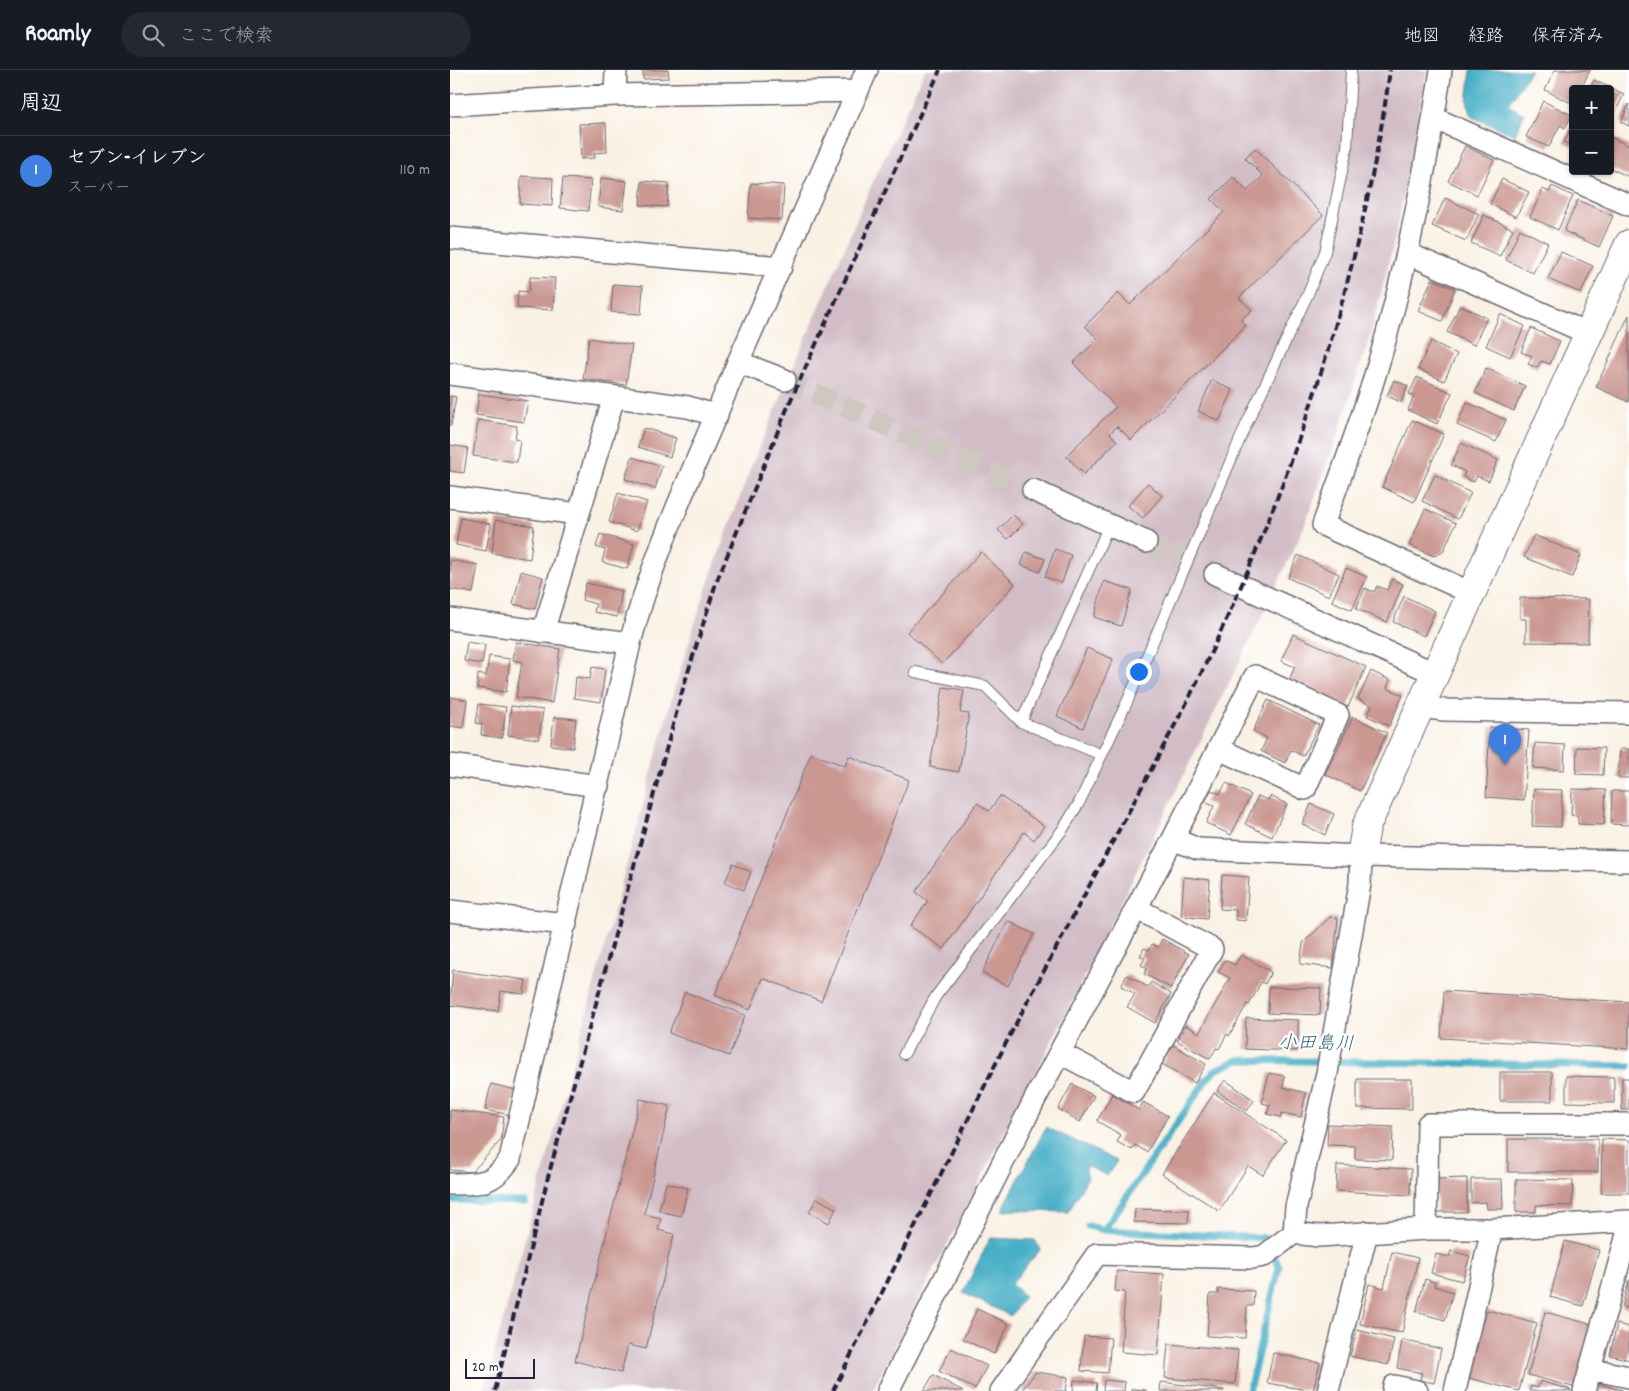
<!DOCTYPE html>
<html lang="ja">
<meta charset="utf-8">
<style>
:root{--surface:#171b24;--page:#242831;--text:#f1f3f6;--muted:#9ea1a6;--line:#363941;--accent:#c8321e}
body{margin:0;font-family:Dekko,"Klee One",sans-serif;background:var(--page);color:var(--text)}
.controls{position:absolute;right:15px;top:15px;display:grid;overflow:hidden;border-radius:5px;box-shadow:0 1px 4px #0004}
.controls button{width:45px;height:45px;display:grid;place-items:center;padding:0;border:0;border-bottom:1px solid var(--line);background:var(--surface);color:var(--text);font:25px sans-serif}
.scale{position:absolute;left:15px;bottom:12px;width:70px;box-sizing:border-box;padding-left:5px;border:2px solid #22223b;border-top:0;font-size:14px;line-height:18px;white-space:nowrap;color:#22223b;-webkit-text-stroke:4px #fff;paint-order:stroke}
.you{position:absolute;left:688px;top:601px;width:18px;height:18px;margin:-12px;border:4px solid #fff;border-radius:50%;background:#1a73e8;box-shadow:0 0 0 8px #1a73e833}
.badge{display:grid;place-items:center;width:32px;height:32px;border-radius:50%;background:var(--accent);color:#fff;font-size:16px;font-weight:700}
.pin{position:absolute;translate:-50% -41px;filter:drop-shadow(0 1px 2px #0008)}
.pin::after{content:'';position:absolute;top:26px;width:18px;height:15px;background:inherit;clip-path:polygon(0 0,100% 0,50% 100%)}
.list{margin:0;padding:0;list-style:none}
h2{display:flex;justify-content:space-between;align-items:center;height:65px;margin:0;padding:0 20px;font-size:21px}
h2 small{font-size:16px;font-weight:400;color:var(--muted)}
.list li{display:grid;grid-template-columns:32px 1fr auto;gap:15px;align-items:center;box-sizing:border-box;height:70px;padding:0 20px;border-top:1px solid var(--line)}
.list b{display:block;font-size:19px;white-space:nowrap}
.list p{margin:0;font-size:16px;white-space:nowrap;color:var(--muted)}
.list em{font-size:16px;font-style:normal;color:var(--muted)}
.icon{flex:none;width:28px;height:28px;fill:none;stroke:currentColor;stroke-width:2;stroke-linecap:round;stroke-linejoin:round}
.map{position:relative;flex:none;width:1179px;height:1321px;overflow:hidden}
header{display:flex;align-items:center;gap:30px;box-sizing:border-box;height:70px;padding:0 25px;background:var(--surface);border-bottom:1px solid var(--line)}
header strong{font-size:24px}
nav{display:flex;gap:28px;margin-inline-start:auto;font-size:18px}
.search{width:350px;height:45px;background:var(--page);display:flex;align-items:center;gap:12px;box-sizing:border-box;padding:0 18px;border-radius:28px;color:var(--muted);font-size:19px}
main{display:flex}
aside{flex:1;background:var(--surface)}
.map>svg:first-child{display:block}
</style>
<header>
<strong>Roamly</strong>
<div class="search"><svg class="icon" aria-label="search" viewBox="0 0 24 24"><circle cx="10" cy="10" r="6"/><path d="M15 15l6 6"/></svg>ここで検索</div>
<nav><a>地図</a><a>経路</a><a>保存済み</a></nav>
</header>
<main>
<aside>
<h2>周辺<small></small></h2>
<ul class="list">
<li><span class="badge" style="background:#3f7fe0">1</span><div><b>セブン-イレブン</b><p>スーパー</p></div><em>110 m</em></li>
</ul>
</aside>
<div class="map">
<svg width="1179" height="1321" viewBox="0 0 1179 1321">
<rect width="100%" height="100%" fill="#fff"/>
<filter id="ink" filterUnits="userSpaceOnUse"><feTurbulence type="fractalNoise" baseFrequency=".02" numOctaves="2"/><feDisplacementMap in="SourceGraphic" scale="10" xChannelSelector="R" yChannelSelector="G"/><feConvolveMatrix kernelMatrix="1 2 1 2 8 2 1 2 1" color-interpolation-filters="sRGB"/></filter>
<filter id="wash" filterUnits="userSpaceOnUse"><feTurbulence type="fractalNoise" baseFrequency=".0096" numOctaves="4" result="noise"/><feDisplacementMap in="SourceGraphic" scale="20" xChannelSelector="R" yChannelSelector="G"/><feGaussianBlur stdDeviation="1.12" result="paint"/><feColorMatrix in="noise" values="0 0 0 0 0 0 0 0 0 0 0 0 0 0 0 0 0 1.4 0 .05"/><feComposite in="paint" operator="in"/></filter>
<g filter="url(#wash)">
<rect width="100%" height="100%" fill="#f9f1e3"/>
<path fill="#d2bdc6" d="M475 0H977L947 159 920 267 886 370 852 462 810 550 630 916 422 1321H34L224 620 258 513 301 397 419 121Z"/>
<path fill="#47afc6" stroke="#346880" d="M1021 0H1081L1058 35 1074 44 1065 65 1022 47 1017 31Z
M596 1057 667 1091 657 1106 636 1095 637 1109 618 1142 552 1140Z
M540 1168 585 1170 590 1180 561 1214 574 1226 561 1246 513 1223Z"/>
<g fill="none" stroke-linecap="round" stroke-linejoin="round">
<path stroke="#47afc6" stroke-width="7" d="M0 1130 75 1132
M638 1156 654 1160 814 1168 820 1176 829 1197 799 1321
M654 1160 757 1009 766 1000 788 990 1179 996"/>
</g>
<g id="blocks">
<path fill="#ca9791" d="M193 0H218L219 8 193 9Z
M1105 0H1140L1131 19H1123V34L1095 20Z
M1144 10 1174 24 1160 53V19H1140Z
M1093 31 1122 45 1115 58 1110 55 1099 77 1076 67Z
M1179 34V56L1171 52Z
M156 53 157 82 144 83 145 88 131 89 129 54Z
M1123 53V76L1114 72Z
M1161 67 1179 76V107L1160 98Z
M1015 76 1044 90 1027 125 998 111Z
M805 78 873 145 789 228 802 240 791 250 796 255 681 370 667 356 660 363 667 371 634 404 616 386 666 337 623 293 648 269 635 256 668 223 680 235 774 142 761 129 783 107 797 121 813 106 795 88Z
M71 106 103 108 102 136 70 134Z
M113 108 141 110 138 141 110 138Z
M151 108 177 111 173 140 148 137Z
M1052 109 1079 122 1066 147 1040 134Z
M192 111 219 113 217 137 190 135Z
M301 113 334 115 332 150 298 148Z
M1102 116 1123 126 1108 160 1080 147 1093 119 1099 122Z
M995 128 1029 144 1016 171 982 156Z
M1128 130 1163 146 1149 177 1114 161Z
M1034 145 1063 159 1050 186 1021 173Z
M1070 159 1098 173 1083 203 1056 190Z
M1111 182 1143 196 1131 223 1098 209Z
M80 207 105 208 103 240 67 238 68 221 79 222Z
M982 209 1005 219 992 251 968 241Z
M163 214 193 216 191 244 161 242Z
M1010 235 1037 248 1024 275 997 262Z
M1050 244 1075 256 1060 287 1036 276Z
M1179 245V332L1146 317Z
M1081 258 1110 271 1100 294 1091 291 1087 298 1078 294 1082 286 1071 282Z
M139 268 182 275 176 315 133 309Z
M981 271 1007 284 994 311 968 299Z
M1036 298 1075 316 1064 341 1025 323Z
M967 307 1002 323 987 354 958 340 964 326 959 324Z
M762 310 783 320 769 351 748 341Z
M944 310 958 316 951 332 937 326Z
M29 324 78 331 74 352 26 345Z
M0 326 6 327 1 356H0Z
M1017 332 1056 350 1046 372 1007 355Z
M28 350 67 356 65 369 70 370 67 392 23 386Z
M962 350 994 364 964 432 932 417Z
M194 358 226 368 220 387 188 377Z
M1011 373 1048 390 1039 411 1027 406 1024 412 1013 407 1015 402 1001 395Z
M0 375 18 378 14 403 0 401Z
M182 387 212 396 205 419 175 409Z
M985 405 1021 423 1008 449 972 431Z
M698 413 712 426 693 448 678 436Z
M168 423 197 432 187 461 159 452Z
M975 439 1006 453 993 482 984 486 959 475Z
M563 445 573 454 558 469 548 460Z
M11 448 41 454 36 481 6 475Z
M46 450 84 456 80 489 42 483Z
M150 464 184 474 177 499 152 492 155 480 146 477Z
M1084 465 1131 485 1122 507 1074 487Z
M605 479 621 485 612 513 595 507Z
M531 482 565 514 492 594 457 562Z
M576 482 595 489 590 502 571 495Z
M848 485 889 504 879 526 838 508Z
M0 490 28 495 23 523 0 519Z
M896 498 917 507 902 540 882 531Z
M71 501 93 507 85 539 63 534Z
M942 509 953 514 937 552 906 539 915 518 924 522 927 516 937 520Z
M654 511 682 520 671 556 644 547Z
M136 513 172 521 167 547 144 542 146 534 132 530Z
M954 526 985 541 974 566 943 552Z
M1070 528 1139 529 1138 573 1076 572V549H1070Z
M843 564 916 597 898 637 839 610 845 597 831 591Z
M17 572 35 575 32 594 14 591Z
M66 572 110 579 102 633 66 627 72 592 63 590Z
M637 578 663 589 633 658 607 646Z
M39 586 60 589 56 622 27 618 28 604 36 606Z
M142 597 155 599 151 632 124 628 126 607 140 609Z
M921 601 940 610 937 618 953 625 939 656 917 646 922 636 908 629Z
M493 617 514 620 510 643 519 644 509 702 480 697Z
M0 627 17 630 13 658 0 656Z
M818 630 869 655 853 686 841 680 835 693 811 681 817 668 803 661Z
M29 634 56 637 52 668 31 665 32 654 26 653Z
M61 636 93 640 89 669 58 665Z
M104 647 126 649 123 678 101 675Z
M903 647 937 663 910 721 875 704Z
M1040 657 1079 660 1074 730 1036 727Z
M1085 673 1115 675 1114 700 1083 698Z
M1127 677 1154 678 1153 705 1126 704Z
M1170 679H1179V708H1168Z
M361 683 395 696 399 686 459 710 371 931 313 908 300 940 265 925Z
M776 713 801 725 781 765 756 753 764 736 755 732 761 720 770 724Z
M1084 719 1112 720 1111 757 1082 756Z
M1122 719 1156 720 1154 755 1128 754V746L1121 745Z
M1162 721H1179V755L1161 754Z
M550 726 594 756 584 770 574 762 494 879 460 856 478 831 466 822 527 733 539 741Z
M808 726 818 730 820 726 837 734 822 767 795 754Z
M861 734 884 744 875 765 852 754Z
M283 794 301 802 294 820 275 812Z
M772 805 799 807 796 851 786 850V840L770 839Z
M734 807 760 810 757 849 731 846Z
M880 847 888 848 883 898 850 894 853 873Z
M558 851 584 864 558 916 532 903Z
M712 869 739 884 721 918 694 904 697 898 691 895 695 888 690 886 694 878 699 880 702 874 708 877Z
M791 885 821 902 815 914 811 912 799 935 797 934 779 966 777 964 769 979 766 978 760 989 727 971 736 955 749 963 780 908 768 902 775 890 785 895Z
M3 900 76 910 74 924 51 921 48 941 0 935Z
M677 905 698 917 701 912 721 924 705 953 677 937 685 924 671 916Z
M819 917 871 918 870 945 818 943Z
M994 921 1179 932V979L991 968Z
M235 922 295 945 279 986 219 963Z
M796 948 848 950V981L795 979Z
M723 975 756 994 745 1013 712 994Z
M1050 1002H1102V1031H1050Z
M819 1003 835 1006 833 1017 856 1023 851 1047 832 1043 831 1047 817 1044 820 1035 812 1033Z
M1116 1006 1164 1007V1033L1116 1032Z
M1172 1008H1179V1040H1172Z
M907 1009H962V1039L907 1038Z
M775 1010 804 1030 797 1041 767 1021Z
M41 1014 66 1020 61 1045 35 1040Z
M622 1014 644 1026 630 1052 608 1039Z
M764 1023 836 1070 813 1105 798 1096 769 1141 712 1104Z
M662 1024 689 1040 693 1032 718 1046 697 1082 685 1075 682 1080 667 1072 671 1065 647 1051Z
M190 1029 220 1036 194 1144 211 1148 208 1160 224 1164 196 1279 178 1275 171 1303 125 1291Z
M0 1040 54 1047 51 1070 22 1102 0 1100Z
M878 1054 943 1057 942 1090 905 1089V1076L877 1075Z
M1058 1069H1148V1102H1058Z
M1152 1069 1179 1070V1123H1151Z
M887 1095 961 1099 960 1125 886 1121Z
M1017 1108V1142H986V1109Z
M1021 1109H1052L1053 1139H1037L1036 1132 1021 1133Z
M1066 1109 1123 1110 1122 1136 1086 1135V1142H1066Z
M216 1113 238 1118 231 1146 209 1141Z
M367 1128 386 1139 379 1153 359 1142Z
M685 1139 739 1140 738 1153 684 1152Z
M1115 1171 1149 1180 1133 1236 1100 1227Z
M1001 1181 1020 1186 1012 1211 981 1203 986 1184 999 1187Z
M942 1182 968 1188 952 1263 910 1254 919 1214 934 1218Z
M667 1201 714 1204 708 1285 671 1282 675 1222 665 1221Z
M975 1209 985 1212 984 1216 1003 1222 995 1250 966 1242Z
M1179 1210V1238L1172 1237Z
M768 1219 804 1221 803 1236H797L795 1268 757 1266 760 1224H768Z
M527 1239 559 1254 544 1284 513 1269Z
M1037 1240 1087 1253 1069 1321 1019 1308Z
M1095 1242 1144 1255 1127 1318 1078 1305Z
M1167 1254 1179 1257V1290L1160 1285Z
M907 1260 944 1269 938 1295 900 1286Z
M634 1266 661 1268 658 1303 631 1301Z
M952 1270 991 1279 984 1313 970 1310 972 1303 947 1298Z
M718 1274 788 1280 785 1314 715 1308Z
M501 1278 537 1296 525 1319 489 1301Z
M823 1283 870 1293 863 1321 817 1313Z
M586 1302 618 1307 616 1321H571Z
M483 1305 513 1321H474Z
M624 1310 647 1313 646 1321H623Z
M654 1310 675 1312 674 1321H653Z
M1090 1311 1121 1320V1321H1079L1081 1316 1088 1318Z
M711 1312 774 1320V1321H710Z
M1149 1314 1172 1320V1321H1147Z
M681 1319 696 1320V1321H681Z"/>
</g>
</g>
<g filter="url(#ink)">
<use href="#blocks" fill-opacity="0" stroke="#6d6a76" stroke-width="1"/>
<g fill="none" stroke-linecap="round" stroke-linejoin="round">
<path stroke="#cec8c1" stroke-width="21" stroke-dasharray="21 11" stroke-linecap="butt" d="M335 310 583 420
M696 472 765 504"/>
<g stroke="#6d6a76" stroke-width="12">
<path id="lane" d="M465 602 535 616 571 652 652 685
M571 652 659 455
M454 984 486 926 613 759 629 733 678 630 796 355 858 224 875 182 897 78 901 0"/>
</g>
<g stroke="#6d6a76" stroke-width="24">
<path id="street" d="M991 0C975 106 954 212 922 315 907 362 890 408 873 455L1021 523
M165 25 166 0
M0 35 165 25 408 21
M984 48 1179 135
M0 168 331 197
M957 183 1139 264
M288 292 417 0
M0 304 238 337 267 346
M583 420 696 472
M0 427 128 444
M765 504 984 603
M0 549 180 573
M93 562 164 327
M969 637 994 640 1179 643
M0 695 148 716
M723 769 805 606 888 645 855 719 769 679
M0 841 116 854
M610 983 684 1022 762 879 686 838
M0 1114C29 1114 43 1115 60 1089L180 573C205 476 251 385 288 292L335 310
M976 1159 978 1054H1179
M844 1163 846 1137 877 1003 910 814 911 786
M1140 1299 1179 1307
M438 1321 585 1029 723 769 748 779 911 786 1179 791
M551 1321 647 1184 803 1188 814 1186 844 1163 869 1166 976 1159H1042L1179 1151
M878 1321 917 1162
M943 1321 944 1316 967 1321
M1005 1321 1042 1159
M1134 1321 1179 1157"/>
</g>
<g stroke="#6d6a76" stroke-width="30">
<path id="secondary" d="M911 786 916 757 1179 174"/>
</g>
<use href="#lane" stroke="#fff" stroke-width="10"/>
<use href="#street" stroke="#fff" stroke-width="21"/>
<use href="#secondary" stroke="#fff" stroke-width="28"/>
<path stroke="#22223b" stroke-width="4" stroke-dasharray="8 4" stroke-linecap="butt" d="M45 1321 98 1107 234 615 266 513 339 334 490 0
M383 1321 562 961 736 634C835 436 910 219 940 0"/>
</g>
</g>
<g text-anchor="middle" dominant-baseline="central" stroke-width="4.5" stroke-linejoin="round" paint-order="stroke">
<g font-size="19" font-style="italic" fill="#33617a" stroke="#fff">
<text transform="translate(866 975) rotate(1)">小田島川</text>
</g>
</g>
</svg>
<div class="controls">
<button>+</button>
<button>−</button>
</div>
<div class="scale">20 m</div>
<div class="you"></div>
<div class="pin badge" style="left:1055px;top:695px;background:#3f7fe0">1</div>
</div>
</main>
